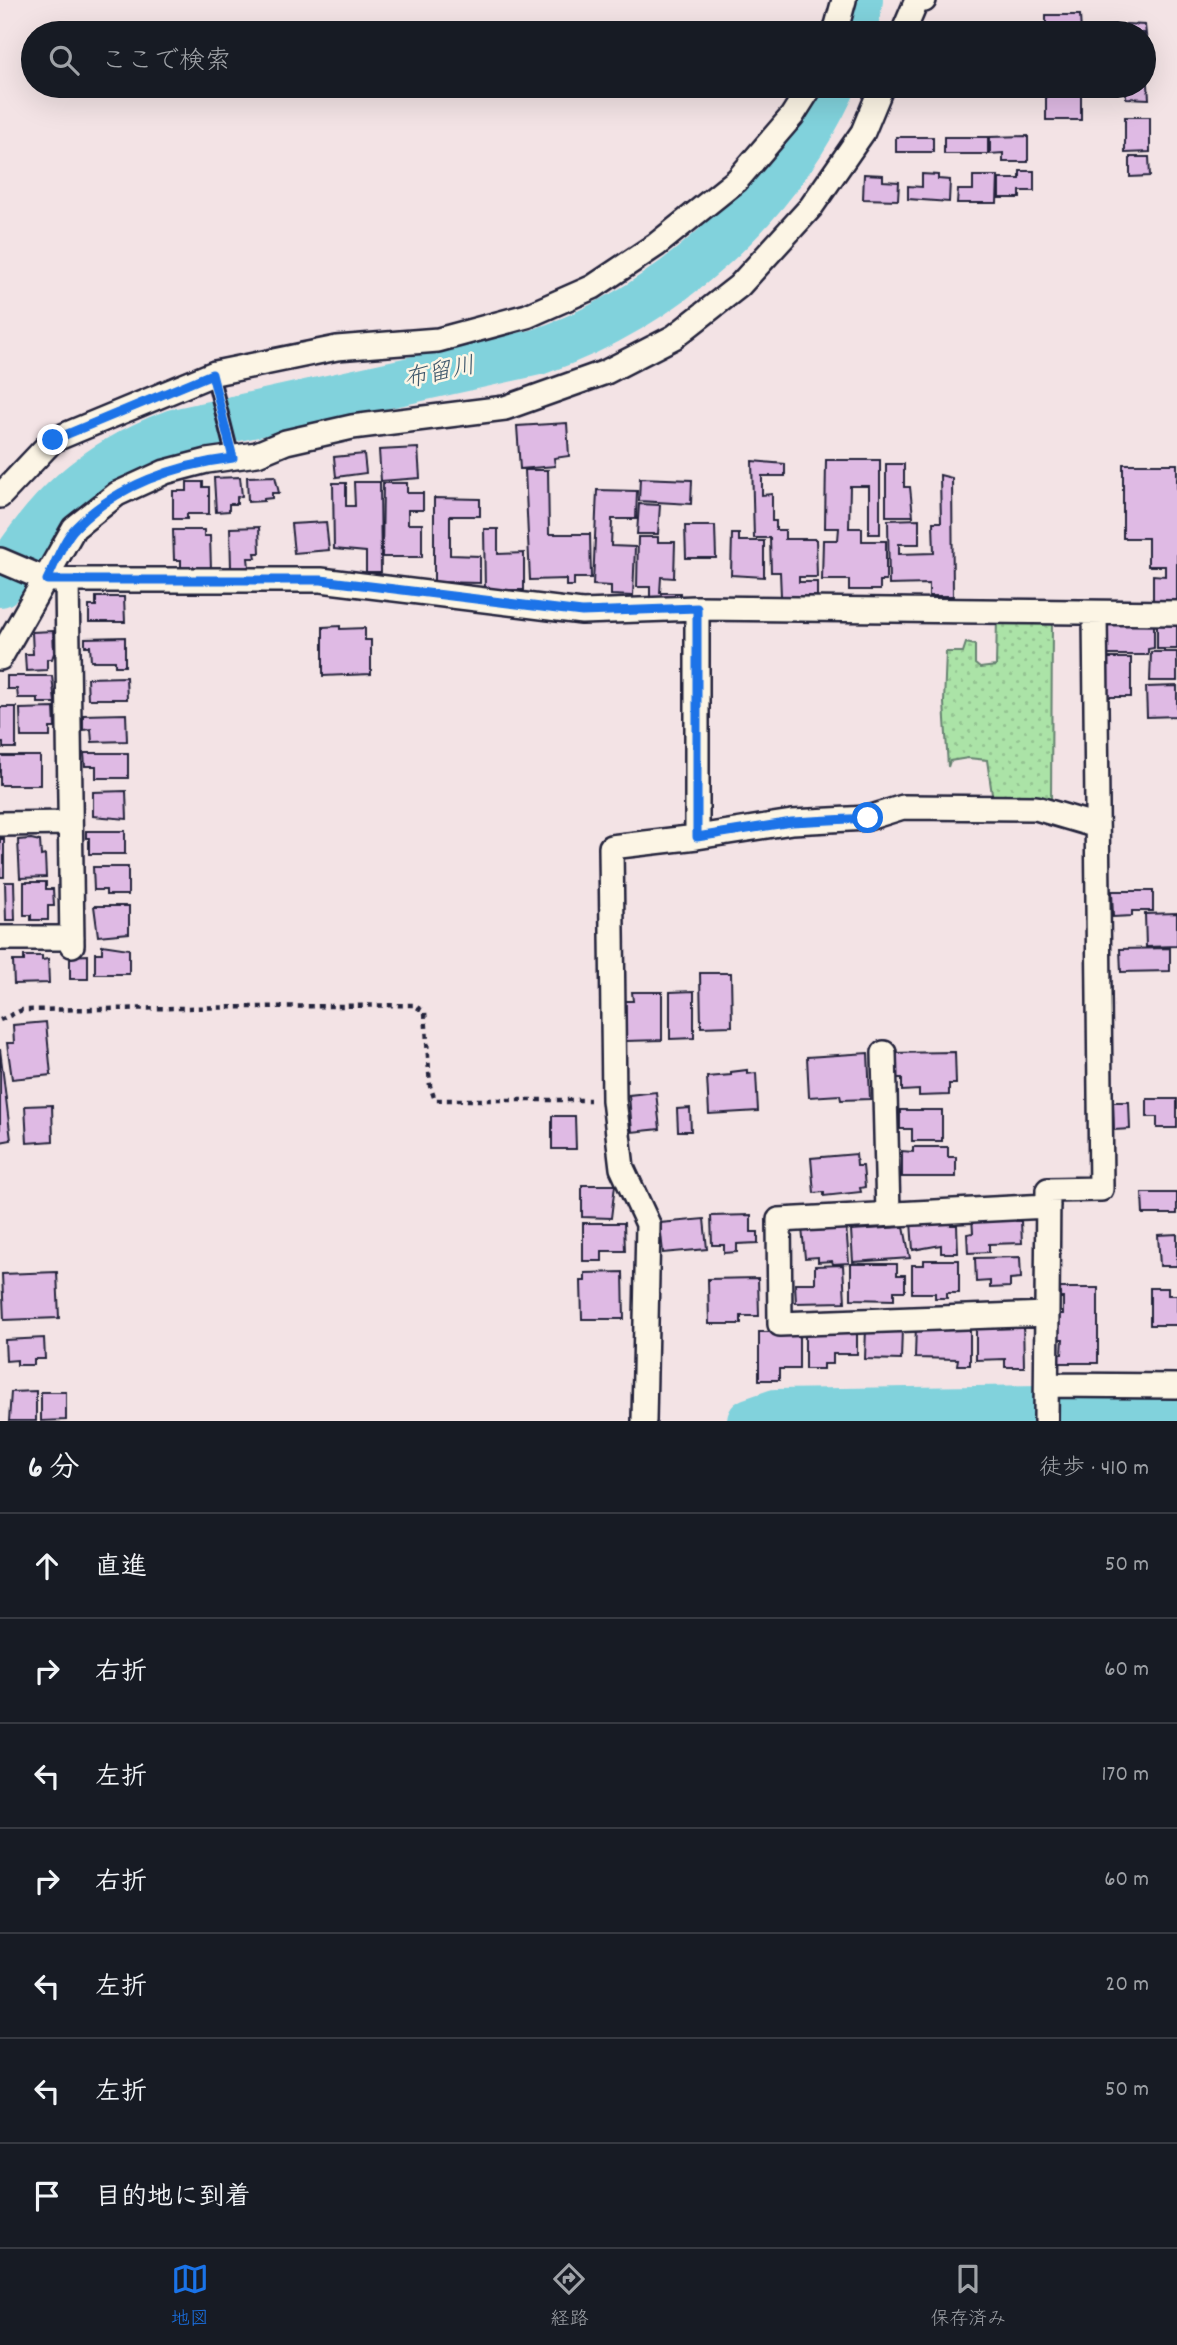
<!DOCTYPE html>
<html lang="ja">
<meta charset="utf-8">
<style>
:root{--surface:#171b24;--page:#242831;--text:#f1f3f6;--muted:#9ea1a6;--line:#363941;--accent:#1a73e8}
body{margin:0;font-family:Dekko,"Klee One",sans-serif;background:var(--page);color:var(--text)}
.stop{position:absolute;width:21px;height:21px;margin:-16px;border:5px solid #1a73e8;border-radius:50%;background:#fff}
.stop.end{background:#1a73e8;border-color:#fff;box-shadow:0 2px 7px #0008}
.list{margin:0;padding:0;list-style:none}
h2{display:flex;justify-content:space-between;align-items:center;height:91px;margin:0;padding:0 28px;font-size:30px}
h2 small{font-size:23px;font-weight:400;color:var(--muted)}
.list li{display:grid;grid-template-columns:46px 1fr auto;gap:21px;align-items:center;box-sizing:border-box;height:105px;padding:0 28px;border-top:2px solid var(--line)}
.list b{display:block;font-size:26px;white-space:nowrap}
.list em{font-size:23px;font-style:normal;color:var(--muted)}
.icon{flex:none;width:38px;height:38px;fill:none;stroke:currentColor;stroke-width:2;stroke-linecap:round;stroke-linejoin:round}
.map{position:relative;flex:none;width:1177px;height:1421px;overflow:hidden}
.search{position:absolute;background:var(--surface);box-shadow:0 7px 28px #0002;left:21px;right:21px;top:21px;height:77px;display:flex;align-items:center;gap:18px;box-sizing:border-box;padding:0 24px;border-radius:38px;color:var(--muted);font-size:26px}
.sheet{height:826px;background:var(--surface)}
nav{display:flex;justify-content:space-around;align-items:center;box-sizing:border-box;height:98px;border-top:2px solid var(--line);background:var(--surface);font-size:19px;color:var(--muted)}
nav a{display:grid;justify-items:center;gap:4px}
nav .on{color:var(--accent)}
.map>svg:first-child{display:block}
</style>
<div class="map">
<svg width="1177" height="1421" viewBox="0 0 1177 1421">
<defs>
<pattern id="park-dots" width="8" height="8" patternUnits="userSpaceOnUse" patternTransform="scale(1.75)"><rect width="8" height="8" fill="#abe3a7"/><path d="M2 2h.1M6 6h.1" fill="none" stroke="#93c291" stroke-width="1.8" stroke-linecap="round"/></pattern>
</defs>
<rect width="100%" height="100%" fill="#f3e3e5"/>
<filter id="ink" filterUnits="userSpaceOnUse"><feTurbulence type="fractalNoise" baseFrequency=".0143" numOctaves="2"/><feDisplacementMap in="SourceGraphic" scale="14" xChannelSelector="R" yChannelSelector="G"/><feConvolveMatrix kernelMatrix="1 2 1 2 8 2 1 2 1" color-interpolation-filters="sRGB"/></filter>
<g filter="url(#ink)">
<path fill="url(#park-dots)" stroke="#668271" stroke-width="2" d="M997 618 1052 620 1051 805 993 801 987 760 968 758 950 761 948 767 944 703 946 652H963L966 643 975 645V664L980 668 996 666Z"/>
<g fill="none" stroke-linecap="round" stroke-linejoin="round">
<path stroke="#81d2dc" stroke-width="46" d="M853 33 860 0
M0 584C44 509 92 463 174 432L538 352C667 307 775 209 833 86
M750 1421 776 1412 1177 1406"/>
</g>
<path fill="#dfbae4" stroke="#22223b" stroke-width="2" d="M1046 15H1080L1081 33H1046Z
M1126 24 1145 25 1148 54H1144V33H1126Z
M1144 70H1147L1149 99 1126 98V86H1144Z
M1046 86H1081V120H1046Z
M1125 117H1150V152L1125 153Z
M1028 136V162H1003V153L990 154V137Z
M896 137H933V152H896Z
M944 137H988V154H944Z
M1130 157H1149L1150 176 1130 177Z
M1020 171H1034V191H1020V198H999V179H1020Z
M864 174 883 175V181L899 182 898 200 863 199Z
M922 174 938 175V179L950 180 949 202 908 199V186L922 187Z
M973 176H998L997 203H957L958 190H973Z
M567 423 569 456 554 458 555 466 520 469 517 426Z
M418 448 420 478 381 481 379 450Z
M364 454 366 473 336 477 334 457Z
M826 460H880V534H869V486H850L849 528H862V541H886V581H880V590H849V580H822L823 540H838L839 528H825Z
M752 461 785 464V476H762V495L772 494V521H776V530H785V539H816L817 577H799V582H817V596H781L780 572H771L770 538H754Z
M886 464H904V487H910L913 516H886Z
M1123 464H1177V603H1153V575L1165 576V566H1148V538H1123Z
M525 470H548L549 534H590L591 578H574V586H566V579L530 580Z
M940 475 952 478 953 596H929V584L889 585 888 520 919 519V544H899V554L934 553 933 522H941Z
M275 476 279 493H272V498L264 499V501L248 502 247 477Z
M240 477 242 496 237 497V504H229V511L216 512 214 478Z
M640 478 692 480 691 504 639 501Z
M187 482H203V487H209V514H187V519H173V491H187Z
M354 482H380L381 572H366V552L334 549 333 483H346V506H355Z
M383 483H407V493H423V510H408V524H422V557H382Z
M597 490 637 491 636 519H612L611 546 635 547 633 596 611 595V586L593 585Z
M434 498 480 499V516H450V555L480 556V583L434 582Z
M639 504 660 505 658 534H637Z
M326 522 329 550 294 553 291 524Z
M685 526H715L716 558H686Z
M259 527 260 553H255L256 558H248L249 567 231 568 230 528Z
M484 529H498V554L524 553V590H485Z
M173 530H204V536H210L211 569H181V560H174Z
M732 534H739V541H764V577L731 575Z
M638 537H658V542H675L674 578 661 577 660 593H680V599H650V587H637Z
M96 597H124L125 622H89V606H96Z
M1157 619H1177V649H1157Z
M1107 623H1154V648L1148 649V655H1107Z
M340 626V629L365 628V640H371V674L323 676V627Z
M53 631 54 653 52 659H47V670L26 671 25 654H33L32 632Z
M125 637V666H115V661H91L90 646H85V638Z
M1151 652H1177V681H1150Z
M1108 658H1131V697H1108Z
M7 676H52L55 703H38V698H18L17 689H7Z
M126 677 127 699H88L87 678Z
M1177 686V716L1147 717 1146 687Z
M0 707H16V748H3V743H0Z
M54 708 55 728H50V737H21L20 709Z
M126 714 127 741 92 742 91 729 83 730V715Z
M84 753H128V778H96V766H85Z
M0 756H40V785H0Z
M126 791 127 819 93 816V792Z
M86 831H125V854H89V838H86Z
M0 839H4V877H0Z
M31 839 40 841 41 856 45 855 46 877 20 878 18 840Z
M93 867H128V895H106V890H94Z
M5 882H14L15 920H6Z
M24 882H46V889H53L54 906H48V920H31V915H24Z
M1112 891H1153V911H1132V916L1113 917Z
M94 906H129V933L98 936Z
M1177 913V946L1146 947 1145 914Z
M102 945 129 949V974H95V953H102Z
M1170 948V971L1121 972 1120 949Z
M88 955V979H70V956Z
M24 956H42V960L48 959 49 983 14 984 13 961H24Z
M700 973H731L732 1026 701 1027Z
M694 991V1038L670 1039V992Z
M632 992H662V1040L626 1041 625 1001H633Z
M46 1022 51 1075 12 1079 7 1043H14L13 1025Z
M0 1049 11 1140 0 1142Z
M955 1052 956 1084H949V1095L919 1096V1090L902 1091V1078H888V1053Z
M868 1053 870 1099 841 1100 840 1095 809 1097 807 1057Z
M747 1070V1074L756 1073 758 1111 709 1114 707 1077 731 1075V1072Z
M656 1092 660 1129 632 1132 629 1095Z
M1147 1099H1177V1128H1157V1117H1147Z
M1113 1102H1129L1130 1129 1114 1130Z
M52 1105 53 1141 27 1143 25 1106Z
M690 1108 691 1131H678L677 1109Z
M900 1110H942V1141H912V1129H900Z
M552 1116H575L576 1149H552Z
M913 1147H948V1157H956V1177H902V1151L913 1152Z
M856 1154 857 1166H863L865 1187 860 1188 861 1192 824 1196V1192L814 1193 811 1158Z
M582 1185H615L611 1218 582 1217Z
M1142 1193H1177V1214H1143Z
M751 1215V1232H758V1243L737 1244V1252L724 1253V1245H712L711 1216Z
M1015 1215 1016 1221H1021L1022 1243 989 1244V1252L968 1253 967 1234 973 1233 972 1217Z
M704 1219 707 1249 663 1253 660 1223Z
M951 1220V1225H957L958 1253H941V1245L913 1250 911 1222Z
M583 1223H624L625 1251H602V1261H583Z
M846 1225 849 1263 833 1264 832 1261 818 1262V1257L805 1258 802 1228Z
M904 1227 910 1258 853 1262 851 1230Z
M1177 1234V1266H1160L1158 1235Z
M1020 1257 1021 1278 1010 1279V1287L990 1288V1281L976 1282 975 1258Z
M924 1260H959V1293H947V1298H935V1293H912V1265H924Z
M851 1264H897V1275H905V1291H894V1300L851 1299Z
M843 1265 845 1302 796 1303 795 1283H815V1266Z
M57 1272 59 1318 4 1320 2 1274Z
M623 1272 624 1319H582L581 1281H585V1273Z
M758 1278 759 1316H741V1324H709L708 1279Z
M1058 1288H1098V1363H1057V1354H1062L1063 1339H1055V1314H1063V1298H1058Z
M1150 1288H1168V1295H1177V1325H1150Z
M1023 1319 1024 1367H1005V1359L976 1360V1326Z
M857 1323V1354H833V1364H823V1369H805V1330Z
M916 1324H970V1365H957L958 1359 915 1358Z
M866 1327 902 1328 901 1360 865 1359Z
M759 1332H799V1369H779V1380H759Z
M44 1338 45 1359H34V1365H17V1360L6 1361 5 1340Z
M36 1391V1421H9L11 1392Z
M41 1392H66V1420L41 1421Z"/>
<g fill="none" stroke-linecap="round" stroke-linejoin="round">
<g stroke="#22223b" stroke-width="16">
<path id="lane" d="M212 374 233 458"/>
</g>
<g stroke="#22223b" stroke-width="28">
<path id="street" d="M835 33 844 0
M903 33 917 0H924
M0 496 53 440 215 373 337 348 438 340 527 316 593 287 656 245 737 180 792 116 811 86
M0 560 47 580H321L582 612 697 608 1177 613
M67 580 72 945
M0 658 74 528 117 494 165 472 207 461 257 454 286 442 352 427 505 408 606 372 674 337 739 286 811 207 863 132 882 86
M0 824 70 823
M697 837 792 822 868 818 903 807 1036 808 1097 826
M0 938H72
M884 1053 888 1214
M1047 1314 780 1324 779 1220 1048 1206
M1047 1385 1177 1386
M644 1421 648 1224 622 1168 614 1100 611 847 697 837V608
M1046 1421 1048 1190 1101 1189 1095 613"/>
</g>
<path stroke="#22223b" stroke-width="4.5" stroke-dasharray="5 5" stroke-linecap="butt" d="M0 1020 22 1010 413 1005 425 1012 430 1086 435 1100H590"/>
<use href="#lane" stroke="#fcf5e5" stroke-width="10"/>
<use href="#street" stroke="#fcf5e5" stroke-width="23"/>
</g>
</g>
<g fill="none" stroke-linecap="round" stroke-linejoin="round" filter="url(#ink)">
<path stroke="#1a73e8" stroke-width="9" d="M53 440 212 374 233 458C176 465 117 485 76 527 63 540 55 564 47 580H321L582 612 697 608V837L792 822 868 818"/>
</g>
<g text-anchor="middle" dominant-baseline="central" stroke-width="5" stroke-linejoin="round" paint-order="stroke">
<g font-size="24" font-style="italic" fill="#3e576b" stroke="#fcf5e5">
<text transform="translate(440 374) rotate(-12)">布留川</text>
</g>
</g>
</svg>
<div class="stop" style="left:868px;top:818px"></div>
<div class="stop end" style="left:53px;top:440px"></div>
<div class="search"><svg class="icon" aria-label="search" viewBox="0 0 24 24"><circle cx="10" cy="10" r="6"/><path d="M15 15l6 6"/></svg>ここで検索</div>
</div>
<section class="sheet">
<h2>6 分<small>徒歩 · 410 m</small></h2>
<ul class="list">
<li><svg class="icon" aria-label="ahead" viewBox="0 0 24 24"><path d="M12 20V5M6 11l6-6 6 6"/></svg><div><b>直進</b></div><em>50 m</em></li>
<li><svg class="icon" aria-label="right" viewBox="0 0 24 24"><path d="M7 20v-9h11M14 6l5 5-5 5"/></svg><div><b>右折</b></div><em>60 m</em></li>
<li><svg class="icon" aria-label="left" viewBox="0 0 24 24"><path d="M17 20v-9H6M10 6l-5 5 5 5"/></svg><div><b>左折</b></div><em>170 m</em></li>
<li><svg class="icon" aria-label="right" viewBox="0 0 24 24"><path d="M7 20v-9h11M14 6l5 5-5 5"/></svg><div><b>右折</b></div><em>60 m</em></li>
<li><svg class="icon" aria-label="left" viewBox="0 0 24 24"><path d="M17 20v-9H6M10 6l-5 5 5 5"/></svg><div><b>左折</b></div><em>20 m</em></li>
<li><svg class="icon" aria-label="left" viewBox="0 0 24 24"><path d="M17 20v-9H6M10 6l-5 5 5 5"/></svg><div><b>左折</b></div><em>50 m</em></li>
<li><svg class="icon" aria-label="arrive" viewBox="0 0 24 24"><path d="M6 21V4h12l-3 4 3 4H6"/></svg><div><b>目的地に到着</b></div></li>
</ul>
</section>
<nav>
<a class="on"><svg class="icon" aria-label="map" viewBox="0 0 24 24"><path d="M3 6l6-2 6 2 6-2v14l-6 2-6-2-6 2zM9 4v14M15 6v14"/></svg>地図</a>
<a><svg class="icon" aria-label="directions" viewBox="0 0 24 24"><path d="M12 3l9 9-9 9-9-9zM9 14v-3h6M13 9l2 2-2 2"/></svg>経路</a>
<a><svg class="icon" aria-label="saved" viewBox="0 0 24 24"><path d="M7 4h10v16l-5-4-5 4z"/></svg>保存済み</a>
</nav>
